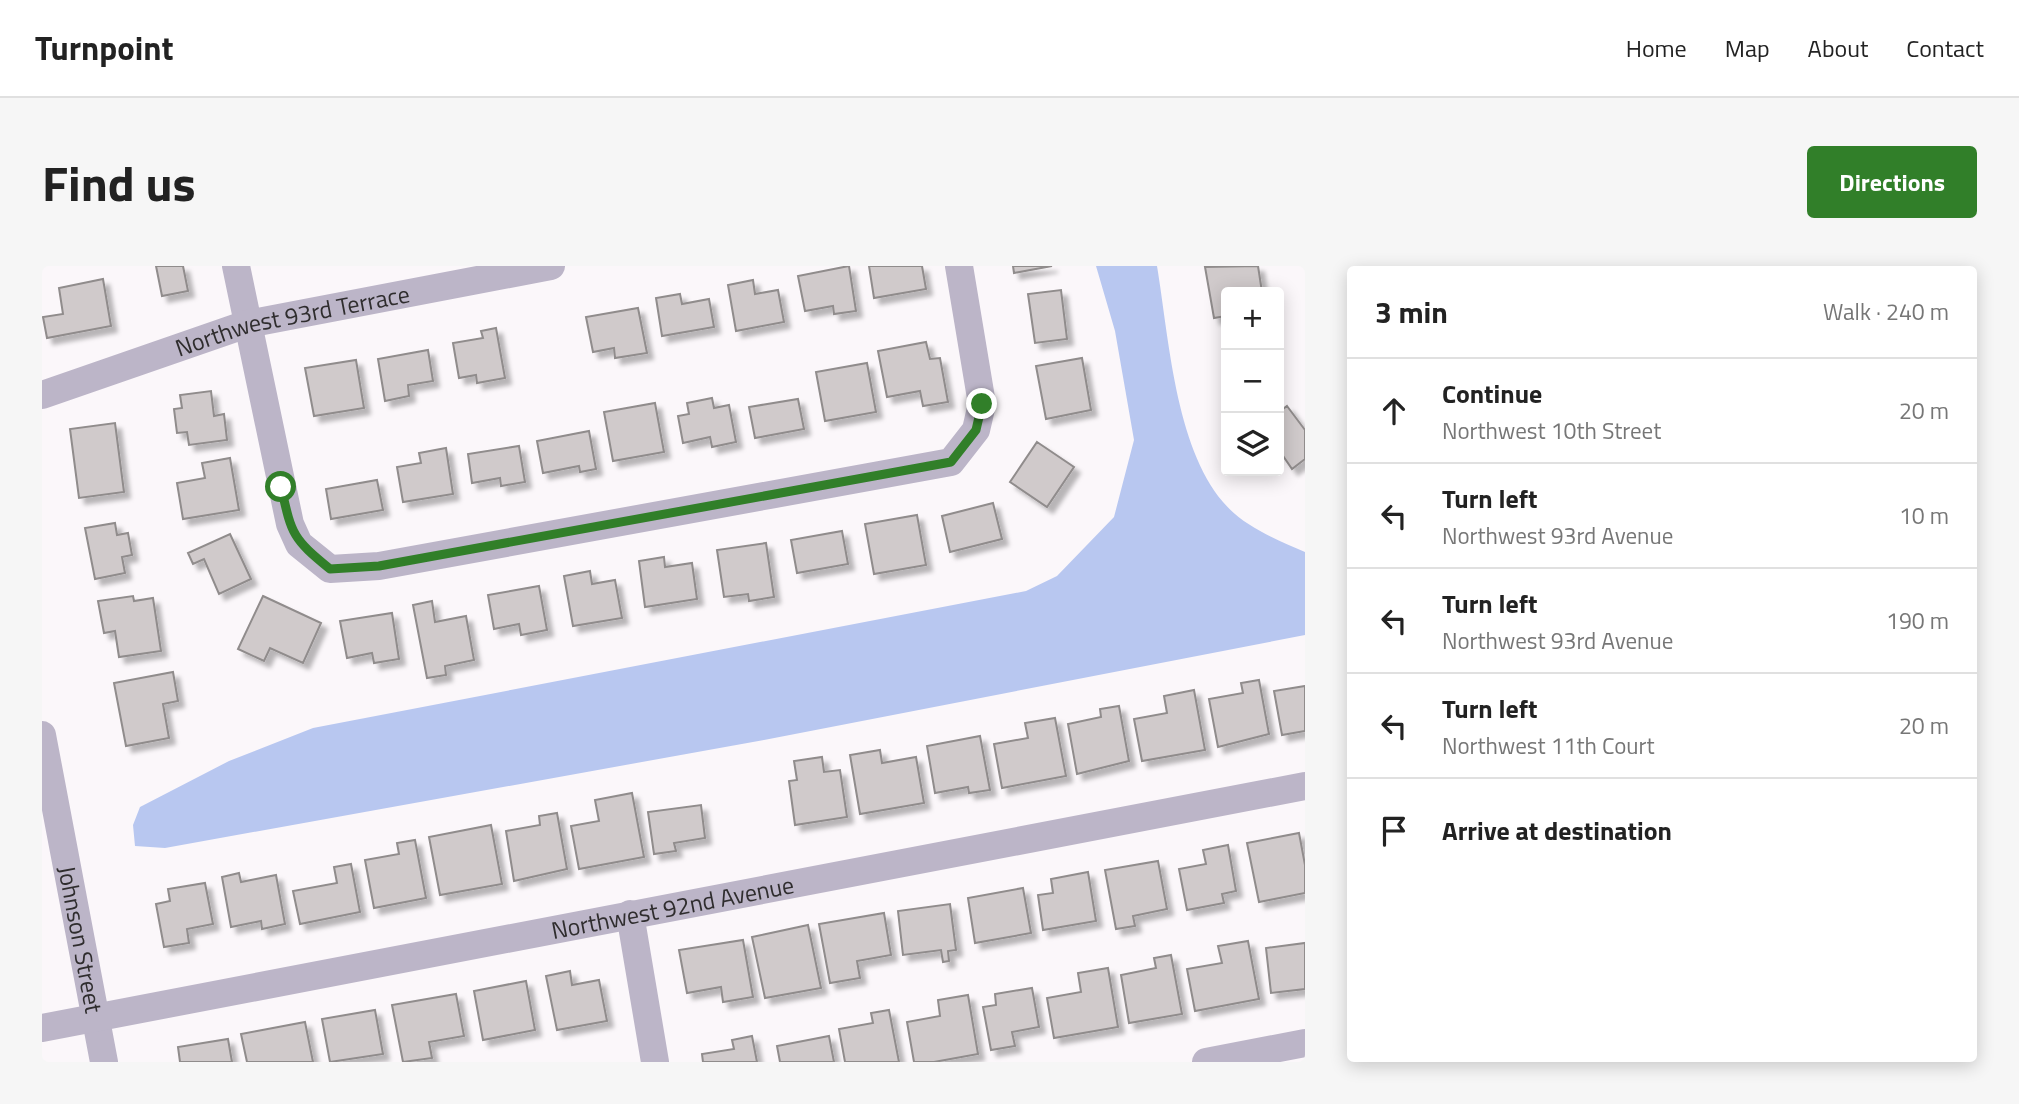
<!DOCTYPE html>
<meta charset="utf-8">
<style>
:root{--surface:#fff;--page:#f6f6f6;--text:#222;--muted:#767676;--line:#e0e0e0;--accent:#317f29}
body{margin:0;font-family:"Titillium Web",sans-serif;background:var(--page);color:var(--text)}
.controls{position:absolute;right:21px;top:21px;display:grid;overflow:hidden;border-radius:7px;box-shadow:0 4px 18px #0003}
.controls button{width:63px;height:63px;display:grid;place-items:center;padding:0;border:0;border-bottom:2px solid var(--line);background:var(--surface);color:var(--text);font:35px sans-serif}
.stop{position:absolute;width:21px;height:21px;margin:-16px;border:5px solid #317f29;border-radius:50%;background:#fff}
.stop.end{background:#317f29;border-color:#fff;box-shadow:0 2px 7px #0008}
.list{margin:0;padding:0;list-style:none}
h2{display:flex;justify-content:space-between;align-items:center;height:91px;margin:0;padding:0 28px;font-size:30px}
h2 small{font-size:23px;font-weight:400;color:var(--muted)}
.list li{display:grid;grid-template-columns:46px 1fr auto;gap:21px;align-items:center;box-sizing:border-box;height:105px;padding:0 28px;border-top:2px solid var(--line)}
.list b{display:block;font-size:26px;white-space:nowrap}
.list p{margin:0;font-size:23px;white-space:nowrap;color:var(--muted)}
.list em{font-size:23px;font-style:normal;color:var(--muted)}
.icon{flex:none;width:38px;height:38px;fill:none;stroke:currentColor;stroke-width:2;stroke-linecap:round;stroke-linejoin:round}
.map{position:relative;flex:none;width:1263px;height:796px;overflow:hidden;border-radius:7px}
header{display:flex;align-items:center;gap:42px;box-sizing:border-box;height:98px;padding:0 35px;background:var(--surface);border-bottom:2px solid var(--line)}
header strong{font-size:33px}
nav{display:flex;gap:38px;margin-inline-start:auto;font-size:24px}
.intro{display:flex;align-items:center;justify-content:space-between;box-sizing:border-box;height:168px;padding:0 42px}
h1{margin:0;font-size:49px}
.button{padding:18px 32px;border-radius:7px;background:var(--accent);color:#fff;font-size:24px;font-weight:700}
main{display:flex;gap:42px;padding:0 42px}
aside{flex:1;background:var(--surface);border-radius:7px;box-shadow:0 4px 18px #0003}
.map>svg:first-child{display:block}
</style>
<header>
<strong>Turnpoint</strong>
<nav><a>Home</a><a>Map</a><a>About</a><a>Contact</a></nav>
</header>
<div class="intro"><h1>Find us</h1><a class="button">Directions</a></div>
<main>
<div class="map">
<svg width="1263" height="796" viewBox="0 0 1263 796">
<defs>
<filter id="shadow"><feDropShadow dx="6" dy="6" stdDeviation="2" flood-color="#0004"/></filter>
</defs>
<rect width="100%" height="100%" fill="#fbf7fa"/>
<path fill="#b8c7f0" d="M1054 0H1115C1127 72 1133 179 1181 236 1202 261 1234 273 1263 286V369L722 474 123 582 93 580 91 559 98 541 187 495 271 462 984 325 1015 310 1072 251 1092 174 1073 65Z"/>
<path fill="#d0cacb" stroke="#908c8c" stroke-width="2" filter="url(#shadow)" d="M114 0H141L146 25 120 30Z
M807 0 814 45 792 48 791 40 763 45 756 10Z
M827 0H880L884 23 832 32Z
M971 0H1010L972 7Z
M1216 0 1220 26H1184V50L1172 52 1163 1Z
M61 13 69 60 5 72 1 51 21 48 17 22Z
M711 14 713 28 736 24 742 56 694 65 686 19Z
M1019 24 1025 73 993 77 986 28Z
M638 28 640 38 667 33 672 61 620 70 614 32Z
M596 42 605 87 573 92 572 82 551 86 544 51Z
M454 62 463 112 435 117 434 109 417 112 411 77 441 72 439 65Z
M884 76 888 93 898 92 906 136 881 140 878 125 845 131 836 85Z
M386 84 391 115 366 119 367 130 343 135 336 93Z
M1040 92 1049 144 1004 153 994 100Z
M314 94 322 142 272 150 263 102Z
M825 97 834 146 783 155 774 106Z
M169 125 172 150 182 148 185 174 147 179 145 166 135 167 132 143 140 142 138 129Z
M670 132 672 142 687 139 694 176 670 181 668 171 641 177 636 150 647 148 645 137Z
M756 133 762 163 713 172 707 141Z
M613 137 622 186 571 195 562 146Z
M1245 140 1263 164V193L1250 203 1237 184V146Z
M73 157 82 226 37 232 28 163Z
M547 165 554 203 538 206 537 200 501 207 495 175Z
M995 176 1032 201 1005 241 968 216Z
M477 180 483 216 459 220 458 212 430 217 426 188Z
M404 182 411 228 361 236 355 201 379 197 377 187Z
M188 192 197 244 141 253 135 217 163 212 160 197Z
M335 214 341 244 289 253 284 223Z
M951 237 960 273 908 286 900 250Z
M875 249 884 299 832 308 823 258Z
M73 257 75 269 86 267 90 289 80 291 83 307 53 313 43 262Z
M800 265 806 298 755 307 749 274Z
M188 268 209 313 177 328 162 293 151 298 146 287Z
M724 277 732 331 707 335 706 328 682 331 675 284Z
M622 291 623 301 650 297 655 333 603 341 597 295Z
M548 305 550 318 573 314 580 352 531 360 522 310Z
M497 320 505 364 479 369 477 358 452 363 446 329Z
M91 330 92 335 111 332 119 385 77 391 73 365 62 367 56 335Z
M221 330 279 357 261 397 228 382 222 395 196 383Z
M390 335 393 356 424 350 432 394 403 400 404 409 385 412 371 339Z
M350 347 357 393 332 397 330 387 305 392 298 355Z
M131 406 136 435 121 438 127 472 84 480 72 417Z
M1217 414 1227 468 1176 481 1167 433 1201 427 1199 417Z
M1263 420V465L1240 469 1232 425Z
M1152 424 1163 484 1100 495 1092 453 1125 447 1122 430Z
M1077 440 1087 495 1035 508 1026 458 1059 451 1058 443Z
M1013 452 1024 510 960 522 952 478 986 472 983 457Z
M938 470 948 524 927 527 926 521 893 527 885 480Z
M838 484 840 497 874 491 882 537 818 548 808 489Z
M780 491 782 506 798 504 805 551 753 559 747 515 755 514 752 495Z
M590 527 602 591 537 603 529 560 557 555 553 534Z
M659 539 663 572 632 577 634 585 612 588 606 546Z
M515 547 525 603 472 615 464 565 498 559 497 550Z
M449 559 460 618 398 629 387 571Z
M1257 567 1263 599V627L1217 636 1205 577Z
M373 574 384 632 332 642 323 594 357 588 355 577Z
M1186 579 1194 625 1180 628 1182 637 1145 644 1137 603 1164 598 1161 584Z
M1116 595 1125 643 1091 650 1093 660 1074 663 1063 604Z
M309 598 318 646 258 658 251 625 295 617 292 601Z
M1046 606 1054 655 1001 664 996 629 1011 627 1009 613Z
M197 607 199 616 234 609 243 658 220 663 219 655 189 661 180 611Z
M163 617 171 658 145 663 147 677 122 681 114 638 128 635 126 623Z
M981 622 989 667 933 677 926 632Z
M908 638 914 684 906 685 907 695 901 696 899 684 861 689 856 645Z
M842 647 849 689 815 695 818 712 788 717 777 658Z
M766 659 779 722 723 732 710 671Z
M701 674 711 731 681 736 679 721 645 727 637 684Z
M1206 675 1217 733 1153 745 1145 703 1180 697 1176 680Z
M1263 677V723L1229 727 1224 682Z
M1129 689 1140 748 1087 757 1079 709 1114 702 1112 692Z
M1066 702 1076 761 1012 772 1005 732 1039 726 1036 707Z
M528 705 530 719 557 714 565 755 515 764 504 710Z
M484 715 493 764 441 774 432 725Z
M990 722 997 761 970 766 973 780 949 784 941 741 954 739 953 728Z
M414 728 422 770 387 776 390 792 361 796 350 739Z
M926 729 936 788 892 796H872L865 756 898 750 896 734Z
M333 744 341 788 288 796 280 753Z
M847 744 857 796H803L797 763 831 757 829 747Z
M263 756 271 796H205L199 768Z
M710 770 715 796H661L660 788 692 783 690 774Z
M787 770 792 796H738L735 780Z
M186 773 190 796H138L136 781Z"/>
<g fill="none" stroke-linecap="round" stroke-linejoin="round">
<g stroke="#bcb5c8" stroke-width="28">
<path d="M194 0 248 258 257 278 288 303 337 300 909 196 934 164 940 138 917 0"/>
<path id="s1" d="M0 129 205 58 509 0"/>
<path id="s2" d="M0 469 62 796"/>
<path d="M588 648 613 796"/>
<path id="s3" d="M0 762 1263 520"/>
<path d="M1164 796 1263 777"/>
</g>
</g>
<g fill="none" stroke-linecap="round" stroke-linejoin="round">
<path stroke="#317f29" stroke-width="9" d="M239 221C250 269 250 272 288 303L337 300 909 196 934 164 940 138"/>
</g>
<g text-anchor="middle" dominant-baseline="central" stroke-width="5" stroke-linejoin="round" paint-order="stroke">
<g font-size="24" fill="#2f2d2e" stroke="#fbf7fa">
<text stroke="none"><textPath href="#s1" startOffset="262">Northwest 93rd Terrace</textPath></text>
<text stroke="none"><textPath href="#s3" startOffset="642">Northwest 92nd Avenue</textPath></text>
<text stroke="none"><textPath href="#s2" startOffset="208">Johnson Street</textPath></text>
</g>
</g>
</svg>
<div class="controls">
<button>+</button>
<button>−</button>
<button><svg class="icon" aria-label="layers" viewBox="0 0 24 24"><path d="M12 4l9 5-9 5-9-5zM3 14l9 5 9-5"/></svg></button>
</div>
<div class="stop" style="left:239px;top:221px"></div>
<div class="stop end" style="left:940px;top:138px"></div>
</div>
<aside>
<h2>3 min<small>Walk · 240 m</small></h2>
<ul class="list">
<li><svg class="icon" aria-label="ahead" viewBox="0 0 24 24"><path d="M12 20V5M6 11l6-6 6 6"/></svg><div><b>Continue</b><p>Northwest 10th Street</p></div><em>20 m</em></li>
<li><svg class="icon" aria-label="left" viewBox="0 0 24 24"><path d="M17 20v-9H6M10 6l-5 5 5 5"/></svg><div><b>Turn left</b><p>Northwest 93rd Avenue</p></div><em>10 m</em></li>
<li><svg class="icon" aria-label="left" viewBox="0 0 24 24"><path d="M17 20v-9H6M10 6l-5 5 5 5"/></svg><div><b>Turn left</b><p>Northwest 93rd Avenue</p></div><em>190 m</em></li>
<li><svg class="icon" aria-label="left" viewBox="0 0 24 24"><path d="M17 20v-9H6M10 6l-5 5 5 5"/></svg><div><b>Turn left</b><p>Northwest 11th Court</p></div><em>20 m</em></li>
<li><svg class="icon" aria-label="arrive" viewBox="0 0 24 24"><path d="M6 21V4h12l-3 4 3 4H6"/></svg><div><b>Arrive at destination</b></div></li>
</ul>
</aside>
</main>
